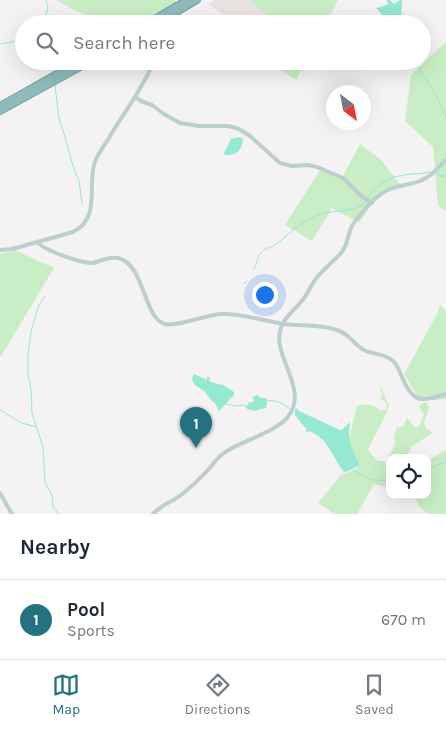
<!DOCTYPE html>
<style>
:root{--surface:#fff;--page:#f6f6f7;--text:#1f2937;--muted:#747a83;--line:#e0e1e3;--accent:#227281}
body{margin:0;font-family:Karla,sans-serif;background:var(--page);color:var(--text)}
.controls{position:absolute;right:15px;bottom:15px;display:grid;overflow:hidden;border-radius:10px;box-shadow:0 5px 20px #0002}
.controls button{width:45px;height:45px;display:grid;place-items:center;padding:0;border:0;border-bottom:1px solid var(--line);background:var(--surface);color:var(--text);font:25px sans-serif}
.compass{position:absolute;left:326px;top:85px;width:45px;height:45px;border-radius:50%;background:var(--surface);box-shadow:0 5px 20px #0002;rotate:148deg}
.you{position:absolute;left:264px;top:294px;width:18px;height:18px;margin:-12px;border:4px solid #fff;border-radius:50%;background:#1a73e8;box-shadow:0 0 0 8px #1a73e833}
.badge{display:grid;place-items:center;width:32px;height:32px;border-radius:50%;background:var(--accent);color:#fff;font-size:16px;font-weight:700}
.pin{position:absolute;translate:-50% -41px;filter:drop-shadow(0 1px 2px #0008)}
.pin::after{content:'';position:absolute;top:26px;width:18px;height:15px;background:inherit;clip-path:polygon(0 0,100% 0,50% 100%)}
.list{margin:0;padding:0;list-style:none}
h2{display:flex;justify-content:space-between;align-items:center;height:65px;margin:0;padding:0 20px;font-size:21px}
h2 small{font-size:16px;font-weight:400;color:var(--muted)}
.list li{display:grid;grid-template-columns:32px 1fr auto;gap:15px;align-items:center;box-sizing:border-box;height:80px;padding:0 20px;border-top:1px solid var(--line)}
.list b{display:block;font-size:19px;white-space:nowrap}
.list p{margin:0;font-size:16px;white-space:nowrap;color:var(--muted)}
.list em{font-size:16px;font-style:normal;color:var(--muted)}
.icon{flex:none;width:28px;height:28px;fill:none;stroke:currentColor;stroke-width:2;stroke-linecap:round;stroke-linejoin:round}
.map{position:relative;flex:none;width:446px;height:514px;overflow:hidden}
.search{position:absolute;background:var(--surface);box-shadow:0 5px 20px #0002;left:15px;right:15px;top:15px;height:55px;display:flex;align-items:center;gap:12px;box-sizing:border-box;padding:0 18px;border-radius:28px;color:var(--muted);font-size:19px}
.sheet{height:145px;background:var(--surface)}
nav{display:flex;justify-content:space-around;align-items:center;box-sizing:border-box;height:70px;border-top:1px solid var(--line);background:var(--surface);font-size:14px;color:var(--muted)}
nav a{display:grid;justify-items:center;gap:2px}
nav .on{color:var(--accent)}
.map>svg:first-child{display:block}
</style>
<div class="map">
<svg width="446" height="514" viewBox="0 0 446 514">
<rect width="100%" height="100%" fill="#f4f2f3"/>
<path fill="#eae3e1" d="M215 0H249L277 24H236L208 4Z"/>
<path fill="#c9eec5" d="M56 0H174L177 2 139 24H105L97 19 74 10Z
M249 0H338L325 24H277Z
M446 42V212L438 205 433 147 405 121 411 75Z
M266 61H306L296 80Z
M360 144 381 160 402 187 380 194 372 204 359 223 332 208 312 241 285 225 320 170 342 178Z
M15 250 54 268 0 358V254Z
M440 305 446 311V399L434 400 418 397 404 374 437 314Z
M379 384 389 405 386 414 368 449 376 460 386 462 395 444 394 437 397 427H403L407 418 415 428 420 425 424 415 419 406 424 402 427 403 429 407 424 423 426 428 433 433 412 446 405 458H390V494L386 487 374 484 357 514H335L318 503 341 475 357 469 347 448 357 406C367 403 373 404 381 411L386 409 387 406 386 402 380 399 382 395Z
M446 450V514C423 514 423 514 414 495H427V461Z"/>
<path fill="#95e8d2" d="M387 0H389L394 4 400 0H402L401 24H382L383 16 376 8 384 6 388 4Z
M239 137 243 139C242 150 237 156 225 155L224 153 231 139Z
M194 374 207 380V377H209L210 382 223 385 234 392V395L219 411 215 403 212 401 204 391 195 385 192 379Z
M257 395 261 398H266L267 404 266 408 260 409 256 411 247 409 245 405 248 406V403L253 402 254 400 252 397Z
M297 408 299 411 340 430H342L350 422C349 431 348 440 352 448 354 454 357 458 359 464L358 466 346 472 343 471C333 457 327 436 308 431L305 433 307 429C302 425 299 420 295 415V410Z"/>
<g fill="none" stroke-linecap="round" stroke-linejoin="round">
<path stroke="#95e8d2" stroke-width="1" d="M45 17 48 8 46 0
M44 24 45 20
M23 35H24
M0 44 13 42 21 37
M50 61 53 72
M419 69C429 84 440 100 446 117
M55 85 59 119 63 130 73 166 79 181 82 204
M437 173 441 176H446
M368 198C371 194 374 189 378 186 391 173 414 175 431 172
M254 269C257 264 257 259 260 254 264 248 271 248 276 244 290 234 301 221 318 215 333 209 356 214 366 201
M244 283 247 281
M45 296 39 305 31 331 28 355V374L31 389 32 413 43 447 45 482 52 495 53 507 59 514
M267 401C276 399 283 404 290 409
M226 404 236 406 245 405
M0 410 22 423 36 427
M353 469C366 480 373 481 390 480
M427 470 446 461"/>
<g stroke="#79a7a9" stroke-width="8">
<path id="highway" d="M146 24 187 0
M156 24 197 0
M0 106 80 61
M0 111 91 61"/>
</g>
<path stroke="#bdcecf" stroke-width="4" d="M170 23 171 24
M135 97 141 101 152 105 164 114 180 123 199 126H228L239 129 250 136 280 163 292 166 309 165 317 167 343 178 362 197 372 203
M37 242C44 250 82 264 93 263 101 261 109 256 118 258 145 264 143 318 165 324 176 327 206 315 221 314 242 313 263 321 284 324 300 326 323 325 337 330 350 334 353 344 364 350 374 355 388 354 395 363 398 367 400 372 402 377 413 403 420 402 446 394
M0 250 12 249 73 232C100 219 88 188 94 165 96 156 104 146 109 138 124 112 142 90 154 61
M0 493 12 514
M153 514C161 505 172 502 181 495 191 488 200 478 209 469 214 463 219 455 227 451 243 441 276 431 287 418 312 389 268 354 282 325 286 316 295 309 301 302 308 294 311 284 318 276 325 268 334 261 342 252 347 245 348 236 351 228 356 218 372 200 381 194 392 185 408 186 420 181 431 177 438 168 446 160"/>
<use href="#highway" stroke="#8ebcbd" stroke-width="5.5"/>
</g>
</svg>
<div class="controls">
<button><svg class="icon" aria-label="locate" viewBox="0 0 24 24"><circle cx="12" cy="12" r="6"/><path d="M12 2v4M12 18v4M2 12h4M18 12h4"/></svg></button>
</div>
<svg class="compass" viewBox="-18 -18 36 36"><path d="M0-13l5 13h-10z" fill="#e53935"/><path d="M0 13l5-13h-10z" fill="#747a83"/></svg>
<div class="you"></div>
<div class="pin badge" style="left:196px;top:448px">1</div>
<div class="search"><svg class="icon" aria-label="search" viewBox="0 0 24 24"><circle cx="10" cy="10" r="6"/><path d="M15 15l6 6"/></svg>Search here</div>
</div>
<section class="sheet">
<h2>Nearby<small></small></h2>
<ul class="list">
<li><span class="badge">1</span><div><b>Pool</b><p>Sports</p></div><em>670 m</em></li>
</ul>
</section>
<nav>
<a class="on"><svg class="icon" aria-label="map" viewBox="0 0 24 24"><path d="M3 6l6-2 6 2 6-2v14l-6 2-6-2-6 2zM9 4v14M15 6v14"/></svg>Map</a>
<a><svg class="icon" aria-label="directions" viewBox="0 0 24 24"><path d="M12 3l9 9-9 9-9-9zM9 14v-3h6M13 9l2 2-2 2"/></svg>Directions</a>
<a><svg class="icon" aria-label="saved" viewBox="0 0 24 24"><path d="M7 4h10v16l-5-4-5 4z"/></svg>Saved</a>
</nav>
